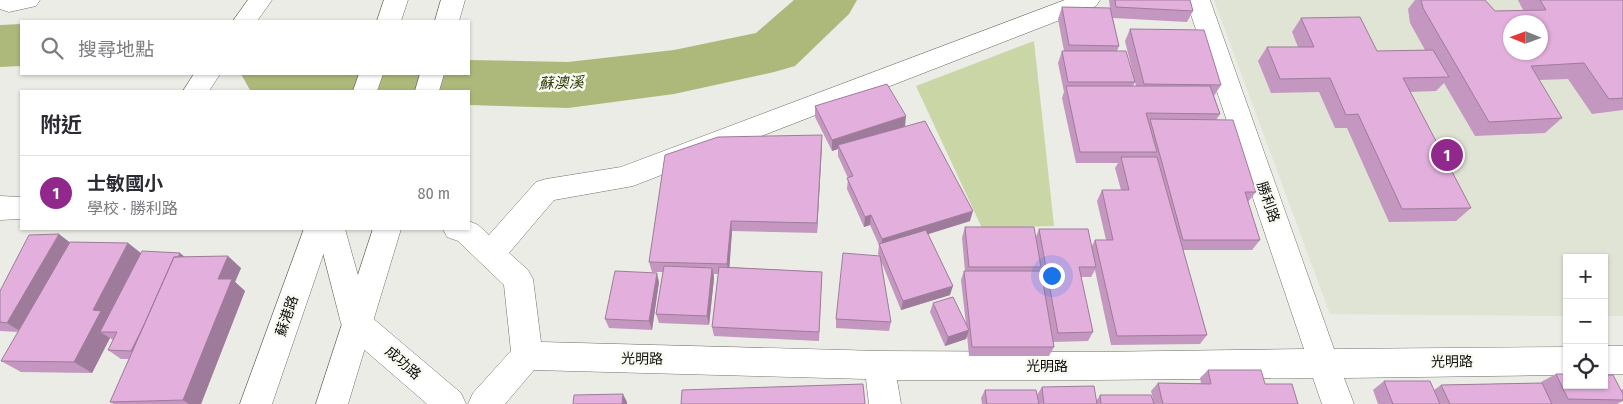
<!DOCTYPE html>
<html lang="zh-TW">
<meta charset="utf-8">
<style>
:root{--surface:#fff;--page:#f7f7f7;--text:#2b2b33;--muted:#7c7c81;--line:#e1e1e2;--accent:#91288c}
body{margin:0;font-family:"Fira Sans Condensed","Noto Sans TC",sans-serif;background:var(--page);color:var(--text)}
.controls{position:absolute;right:15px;bottom:15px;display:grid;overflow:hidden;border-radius:0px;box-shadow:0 1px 4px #0004}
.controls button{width:45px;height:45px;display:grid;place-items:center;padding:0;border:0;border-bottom:1px solid var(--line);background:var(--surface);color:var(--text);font:25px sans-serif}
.compass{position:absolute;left:1503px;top:15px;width:45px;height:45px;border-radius:50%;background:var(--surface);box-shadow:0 1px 4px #0004;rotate:271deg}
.you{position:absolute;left:1051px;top:275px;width:18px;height:18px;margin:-12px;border:4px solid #fff;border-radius:50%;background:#1a73e8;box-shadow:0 0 0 8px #1a73e833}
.badge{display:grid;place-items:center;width:32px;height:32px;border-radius:50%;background:var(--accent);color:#fff;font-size:16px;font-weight:700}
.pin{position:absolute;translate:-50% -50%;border:2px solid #fff;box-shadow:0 1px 5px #0006}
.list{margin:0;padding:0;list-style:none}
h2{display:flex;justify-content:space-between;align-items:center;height:65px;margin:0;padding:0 20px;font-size:21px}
h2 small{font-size:16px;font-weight:400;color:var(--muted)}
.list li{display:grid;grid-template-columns:32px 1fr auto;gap:15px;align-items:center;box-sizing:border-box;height:75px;padding:0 20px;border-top:1px solid var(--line)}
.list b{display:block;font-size:19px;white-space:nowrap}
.list p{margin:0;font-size:16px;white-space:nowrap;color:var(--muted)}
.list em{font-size:16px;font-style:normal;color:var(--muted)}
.icon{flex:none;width:28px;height:28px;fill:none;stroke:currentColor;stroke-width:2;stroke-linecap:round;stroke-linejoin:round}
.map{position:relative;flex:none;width:1623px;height:404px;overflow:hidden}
.search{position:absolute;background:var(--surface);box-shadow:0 1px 4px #0004;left:20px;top:20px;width:450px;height:55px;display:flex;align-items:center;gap:12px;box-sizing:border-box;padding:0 18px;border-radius:0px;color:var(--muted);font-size:19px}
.panel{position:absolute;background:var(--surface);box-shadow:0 1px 4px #0004;left:20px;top:90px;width:450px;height:140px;border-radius:0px}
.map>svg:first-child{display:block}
</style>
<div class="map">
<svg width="1623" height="404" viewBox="0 0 1623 404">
<rect width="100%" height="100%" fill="#eaece5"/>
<path fill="#e0e4d5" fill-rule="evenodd" d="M1214 0H1623V316H1604V258H1567V316L1330 314ZM1510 22H1540V52H1510Z"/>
<path fill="#cbd6a7" d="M1034 41 1054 226 982 228 916 86Z"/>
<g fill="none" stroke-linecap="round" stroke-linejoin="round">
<path fill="#acb97b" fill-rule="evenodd" d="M794 0H857L849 14 795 66 774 72 674 94 568 108 469 105V91H255L250 90 241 74H469V60L568 62 674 50 756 33Z
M21 24V66L0 67V25Z"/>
<g stroke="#70726b" stroke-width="1">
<path id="minor" d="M0 0H40L36 6 9 12 0 9Z
M248 0H272L257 21H233Z
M1065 0H1100L1096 6 633 186 554 200 509 253 528 270 533 279 541 342 880 351 1093 352 1304 349 1186 0H1210L1334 349 1567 347V375L1344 378 1354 404H1322L1313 378 1093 380H897L901 404H869L866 379 534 370 505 404H468L473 393 511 351 504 285 458 241 447 237 443 229H469V221L478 225 489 235 536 182 546 179 621 167Z
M194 74H220L209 91H183Z
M0 196 21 197V219L0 220Z
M317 229H345L369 315 461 393 466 404H427L345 333 341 323Z
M1604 346H1623V374H1604Z"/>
</g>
<g stroke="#70726b" stroke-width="1">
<path id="major" d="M384 0H408L401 21H377Z
M441 0H465L459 21H435Z
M359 74H383L377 91H353Z
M420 74H444L439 91H415Z
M304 229H332L272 404H240Z
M373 229H401L348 404H316Z"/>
</g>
<use href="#minor" fill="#fff" fill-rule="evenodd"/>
<use href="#major" fill="#fff" fill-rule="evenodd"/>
</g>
<path fill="#c397bf" d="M1109 0H1190L1193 11 1187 22 1113 18 1119 46 1117 51 1135 82 1133 86H1136L1125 41 1130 29 1221 85 1214 96 1220 114 1216 120 1256 192 1248 202 1260 240 1252 250H1183L1207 335 1200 344 1111 345 1095 270 1091 277H1081L1093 332 1088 341 1053 342 1054 347 1049 356H969L967 335 966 339 945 346 930 312 933 303 966 324 961 280 964 271H965L962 238 965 227 1036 237 1039 229 1092 246 1095 240H1106L1097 201 1102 190H1121L1115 168 1118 163H1076L1062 98 1064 92 1058 63 1062 51H1064L1058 19 1062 7 1110 8Z
M1415 0H1485L1495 11 1523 10 1518 0H1623V110L1592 114 1568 79 1539 80 1562 118 1545 133 1475 136 1444 83 1436 91 1410 92 1471 208 1456 221 1389 222 1347 128H1335L1319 92 1271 93 1258 61 1267 47H1298L1292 32 1301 18 1377 51 1425 50 1410 23 1408 9Z
M815 106 905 126 970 221 928 234 950 295 901 310 881 261 891 322 889 331 836 328V319L879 256 878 254 879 245 870 225 864 227 847 189 848 178 838 156V149L832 151 815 117Z
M822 135 817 233 732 231 729 267 822 272 819 341 714 336 712 327 718 274H714V278L709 325 659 323 656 314 663 272H652L649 262Z
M70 242 128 243 141 253 185 257 241 268 235 282 245 291 201 404H114L110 402 129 359H121L108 350 113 340 110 338 92 373 21 372 1 361 18 332 0 331V291Z
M659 282 652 330 609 328 605 319Z
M1208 370 1265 384 1298 404H1154L1151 391 1158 383H1201L1200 378Z
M1556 374 1621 390 1623 389V401L1617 404H1378L1373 390 1384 381 1434 390 1441 385 1542 383 1541 382Z
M1042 387 1097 400 1100 395 1154 404H982L981 398 985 390 1037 395Z"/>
<path fill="#9f7b9b" d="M906 116 905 127 838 145V149L832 151V140Z
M822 135V146L817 233V223Z
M973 211 970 221 881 249 882 239Z
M871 215 870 225 864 227 865 217Z
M731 221 732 231 729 274 727 264Z
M59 234 72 244 22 332 7 323Z
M128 243 144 256 100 332 110 338 92 373 74 362 93 310Z
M180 253 191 262 145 359 131 351Z
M228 256 241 268 235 282 245 291 201 404H189L183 400 218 279Z
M712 268 714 278 709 325 707 316Z
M657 273 659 282 652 330 649 321Z
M953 286 950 295 901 310 903 301Z
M969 330 966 339 945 346 948 337Z
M623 394 627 402V404H622Z"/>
<path fill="#e3b0de" stroke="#9f7b9b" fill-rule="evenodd" d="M1115 0H1190L1193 11 1116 7Z
M1421 0H1485L1495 11 1546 10 1540 0H1623V98L1609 99 1584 63 1531 66 1562 118 1489 122 1423 8ZM1510 22H1540V52H1510Z
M1062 7 1110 8 1119 46 1069 45Z
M1360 17 1377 51 1433 50 1449 77 1403 78 1471 208 1402 209 1358 114 1346 115 1330 78 1280 79 1267 47H1314L1301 18Z
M1130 29 1204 30 1221 85 1144 84Z
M1062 51H1126L1135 82H1068Z
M887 84 906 116 832 140 815 106Z
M1066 86H1210L1220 114 1146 113 1157 152H1080Z
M1150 119 1233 120 1256 192H1245L1260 240H1183Z
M925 121 973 211 882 239 871 215 865 217 847 178 853 176 838 145Z
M822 135 817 223 731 221 727 264 649 262 665 155 718 137Z
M1121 157H1157L1207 335 1117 336 1095 240H1113L1102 190H1129Z
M965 227H1034L1041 267H969Z
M1039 229H1088L1096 267H1079L1093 332 1058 333Z
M926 230 953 286 903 301 879 244Z
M59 234 7 323 0 322V291L29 235Z
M70 242 128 243 93 310 101 311 74 362 1 361Z
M142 251 180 253 178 257H174L143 327 131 351 108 350 117 332H100Z
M843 253 880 256 891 322 836 319Z
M228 256 218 279H232L183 400 110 402 174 257Z
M664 266 712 268 707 316 656 314Z
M719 267 822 272 819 332 712 327Z
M615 271 657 273 649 321 605 319Z
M964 271H1041L1054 347H972Z
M953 297 969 330 948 337 933 303Z
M1208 370H1261L1265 384H1292L1298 404H1163L1158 383 1211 384Z
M1556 374H1567V385H1604V375H1613L1623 394V400L1568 399Z
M1384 381H1430L1440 404H1393Z
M1542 383 1552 404H1450L1441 385Z
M863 384 865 404H681L682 390Z
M1094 386 1097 404H1044L1042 387Z
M985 390H1036L1039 404H987Z
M623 394 622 404H573L574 395Z
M1100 395H1151L1154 404H1101Z"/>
<g text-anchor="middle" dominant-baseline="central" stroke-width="5" stroke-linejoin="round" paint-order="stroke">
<g font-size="14" fill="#0d0d0b" stroke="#f8faf2">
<text transform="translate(1268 202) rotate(71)">勝利路</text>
<text transform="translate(287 316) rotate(-71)">蘇港路</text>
<text transform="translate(642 359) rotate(1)">光明路</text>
<text transform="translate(1452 362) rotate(-1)">光明路</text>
<text transform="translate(403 363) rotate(41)">成功路</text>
<text x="1047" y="366">光明路</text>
</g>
<g font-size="15" font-style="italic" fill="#2e3605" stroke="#f8faf2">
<text transform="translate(561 83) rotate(-2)">蘇澳溪</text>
</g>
</g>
</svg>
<div class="controls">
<button>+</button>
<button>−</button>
<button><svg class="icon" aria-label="locate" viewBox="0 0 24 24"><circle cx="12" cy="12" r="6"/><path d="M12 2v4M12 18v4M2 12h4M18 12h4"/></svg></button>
</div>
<svg class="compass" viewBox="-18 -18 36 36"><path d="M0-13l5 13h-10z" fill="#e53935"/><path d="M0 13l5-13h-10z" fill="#7c7c81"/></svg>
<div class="you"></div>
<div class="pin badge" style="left:1447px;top:155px">1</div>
<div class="search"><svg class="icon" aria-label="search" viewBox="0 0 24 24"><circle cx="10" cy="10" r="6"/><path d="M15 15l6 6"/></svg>搜尋地點</div>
<section class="panel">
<h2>附近<small></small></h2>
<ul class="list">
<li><span class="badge">1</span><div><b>士敏國小</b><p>學校 · 勝利路</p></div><em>80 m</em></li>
</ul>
</section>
</div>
